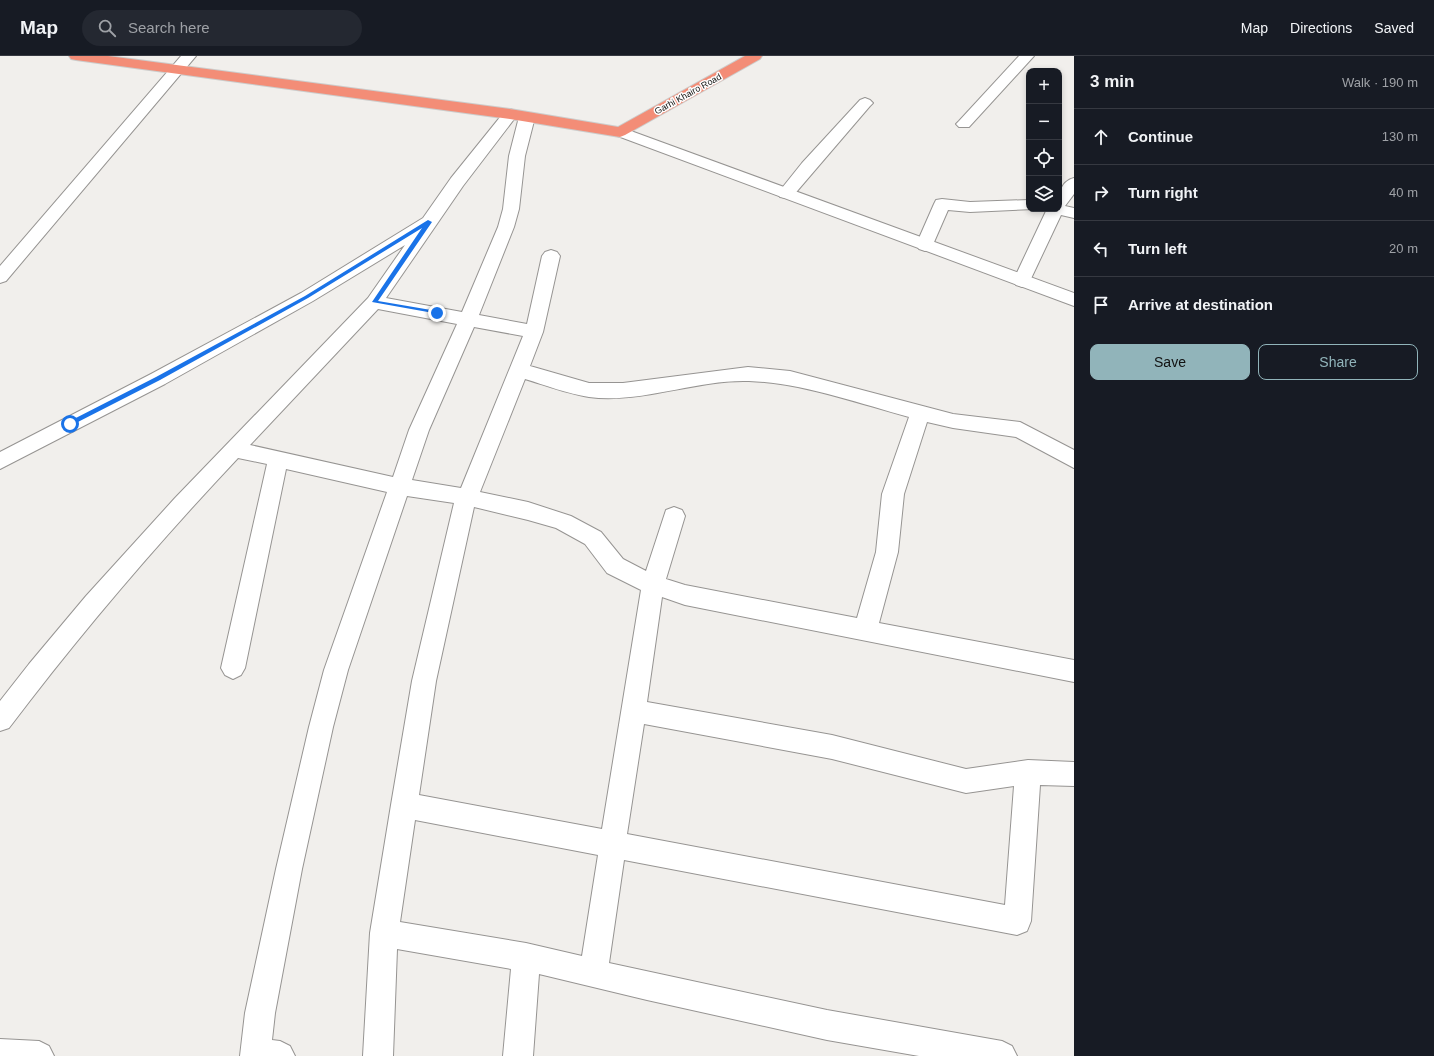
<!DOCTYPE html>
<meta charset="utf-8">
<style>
:root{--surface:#171b24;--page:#242831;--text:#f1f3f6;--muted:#9ea1a6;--line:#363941;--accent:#91b4ba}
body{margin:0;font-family:Helvetica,sans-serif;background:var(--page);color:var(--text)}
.controls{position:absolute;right:12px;top:12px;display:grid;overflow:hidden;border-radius:8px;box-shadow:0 2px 6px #0003}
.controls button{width:36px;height:36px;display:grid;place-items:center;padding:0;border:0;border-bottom:1px solid var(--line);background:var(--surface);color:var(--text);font:20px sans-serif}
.stop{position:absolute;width:12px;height:12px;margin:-9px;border:3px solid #1a73e8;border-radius:50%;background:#fff}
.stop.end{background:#1a73e8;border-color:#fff;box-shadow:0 1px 4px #0008}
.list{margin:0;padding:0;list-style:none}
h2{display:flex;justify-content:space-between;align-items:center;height:52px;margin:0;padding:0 16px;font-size:17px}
h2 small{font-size:13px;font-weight:400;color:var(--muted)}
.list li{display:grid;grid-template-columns:26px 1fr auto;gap:12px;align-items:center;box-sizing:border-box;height:56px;padding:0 16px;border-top:1px solid var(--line)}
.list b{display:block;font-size:15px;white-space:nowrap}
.list em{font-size:13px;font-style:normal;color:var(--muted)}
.actions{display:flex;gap:8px;padding:12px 16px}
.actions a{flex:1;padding:9px 0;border:1px solid var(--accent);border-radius:8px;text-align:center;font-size:14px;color:var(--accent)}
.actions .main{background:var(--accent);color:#111}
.icon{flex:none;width:22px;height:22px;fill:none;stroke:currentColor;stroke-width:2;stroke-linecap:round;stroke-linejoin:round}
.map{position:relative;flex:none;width:1074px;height:1000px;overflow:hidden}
header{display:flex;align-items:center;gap:24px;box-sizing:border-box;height:56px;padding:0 20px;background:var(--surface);border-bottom:1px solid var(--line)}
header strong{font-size:19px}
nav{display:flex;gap:22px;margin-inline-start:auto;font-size:14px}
.search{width:280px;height:36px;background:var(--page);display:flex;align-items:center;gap:10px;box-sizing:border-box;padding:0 14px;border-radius:22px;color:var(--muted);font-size:15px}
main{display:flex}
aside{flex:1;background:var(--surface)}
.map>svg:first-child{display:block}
</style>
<header>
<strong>Map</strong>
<div class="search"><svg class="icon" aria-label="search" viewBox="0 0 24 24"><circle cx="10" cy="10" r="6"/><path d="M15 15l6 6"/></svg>Search here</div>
<nav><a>Map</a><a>Directions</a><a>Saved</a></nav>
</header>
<main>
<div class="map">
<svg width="1074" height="1000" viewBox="0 0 1074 1000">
<rect width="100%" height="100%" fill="#f1efec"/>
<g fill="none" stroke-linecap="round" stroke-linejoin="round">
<g stroke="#969492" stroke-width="2">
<path id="street" d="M181 0H196L6 225 0 227V210Z
M1019 0H1034L969 71H959L956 68 959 65Z
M865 42 870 44 873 47 870 50 792 141 786 142 780 141 778 137 802 107 860 44Z
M510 53 515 55 518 58 463 130 386 242 462 256 498 171 503 153 509 100 519 61 522 58H532L535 61 525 100 519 153 514 171 479 259 527 268 542 200 545 196 551 194 557 196 560 200 543 276 530 310 589 327H623L748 311 790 315 953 358 1020 366 1074 394V412L1016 381 953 372 927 366 904 438 898 496 879 567 1074 604V626L685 549 662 541 647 646 832 679 966 713 1028 704 1074 706V730L1040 729 1031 865 1027 875 1017 879 624 804 609 907 827 954 1002 985 1012 990 1017 1000H919L827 984 647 944 539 918 533 1000H503L511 913 397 893 393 1000H363L370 877 391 749 412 625 454 447 407 440 348 614 333 671 302 813 275 957 272 984 280 985 290 990 295 1000H240L245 957 276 813 309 671 324 614 387 436 286 413 245 612 241 619 233 623 225 619 221 612 267 408 238 402C157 488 80 578 9 672L0 675V645L29 608 86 540 175 442 368 242 405 189 313 245 165 328 0 413V396L151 318 301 237 423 162 451 122 505 55ZM378 253 457 268 409 374 393 421 250 389ZM474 271 523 280 461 432 412 424 429 374ZM525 323C545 329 568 338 589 341 640 348 698 323 749 325 803 327 857 347 909 361L882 438 876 496 857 562 685 529 666 523 685 460 682 454 674 451 666 454 646 515 623 503 601 476 571 460 528 446 480 436ZM474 451 528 464 556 472 585 488 607 517 641 534 602 773 419 739 436 625ZM644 668 832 703 966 737 1014 730 1005 849 627 778ZM415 764 598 799 582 900 526 887 400 866Z
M1074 122V138L1065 150 1074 152V162L1061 159 1028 229 1022 231 1016 229 1013 225 1047 153H1059C1059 140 1059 126 1074 122Z
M942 143 970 146 1029 144V153H1034L970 156 948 154 931 193 925 195 919 193 916 189 934 148 936 144Z
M0 983 39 985 49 990 54 1000H0Z"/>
</g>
<g stroke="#969492" stroke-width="2">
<path id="secondary" d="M620 71 1074 237V250L615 79 612 76 615 73Z"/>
</g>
<g stroke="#cccccb" stroke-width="2">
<path id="highway" d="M69 0H108L510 53 618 71 745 0H762L760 3 625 79 620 81 510 63 76 4 71 3Z"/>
</g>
<use href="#street" fill="#fff" fill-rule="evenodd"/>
<use href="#secondary" fill="#fff" fill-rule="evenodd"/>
<use href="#highway" fill="#f38d77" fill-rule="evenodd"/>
</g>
<path fill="#1a73e8" d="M428 164 432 166 378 245 437 255 439 258 372 246 422 172 308 242 160 324 72 369H68V366L156 321 305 240Z"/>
<g text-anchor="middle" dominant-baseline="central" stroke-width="3" stroke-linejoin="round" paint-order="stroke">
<g font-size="9" fill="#161514" stroke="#fff">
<text transform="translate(688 38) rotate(-29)">Garhi Khairo Road</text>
</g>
</g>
</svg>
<div class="controls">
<button>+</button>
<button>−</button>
<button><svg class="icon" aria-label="locate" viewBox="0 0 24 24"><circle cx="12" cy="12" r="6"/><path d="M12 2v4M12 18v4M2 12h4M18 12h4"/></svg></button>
<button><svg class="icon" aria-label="layers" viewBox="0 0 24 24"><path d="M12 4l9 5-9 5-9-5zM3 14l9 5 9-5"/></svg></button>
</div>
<div class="stop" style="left:70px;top:368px"></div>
<div class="stop end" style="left:437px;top:257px"></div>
</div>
<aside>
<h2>3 min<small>Walk · 190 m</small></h2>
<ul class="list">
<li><svg class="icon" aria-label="ahead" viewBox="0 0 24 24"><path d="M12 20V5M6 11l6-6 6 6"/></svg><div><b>Continue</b></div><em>130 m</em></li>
<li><svg class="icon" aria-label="right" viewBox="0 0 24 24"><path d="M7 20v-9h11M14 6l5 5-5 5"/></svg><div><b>Turn right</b></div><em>40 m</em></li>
<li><svg class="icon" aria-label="left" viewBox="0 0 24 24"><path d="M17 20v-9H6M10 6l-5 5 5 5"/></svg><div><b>Turn left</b></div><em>20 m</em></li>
<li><svg class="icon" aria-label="arrive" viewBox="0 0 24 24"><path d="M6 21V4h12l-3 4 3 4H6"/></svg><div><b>Arrive at destination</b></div></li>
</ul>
<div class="actions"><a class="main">Save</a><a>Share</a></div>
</aside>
</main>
